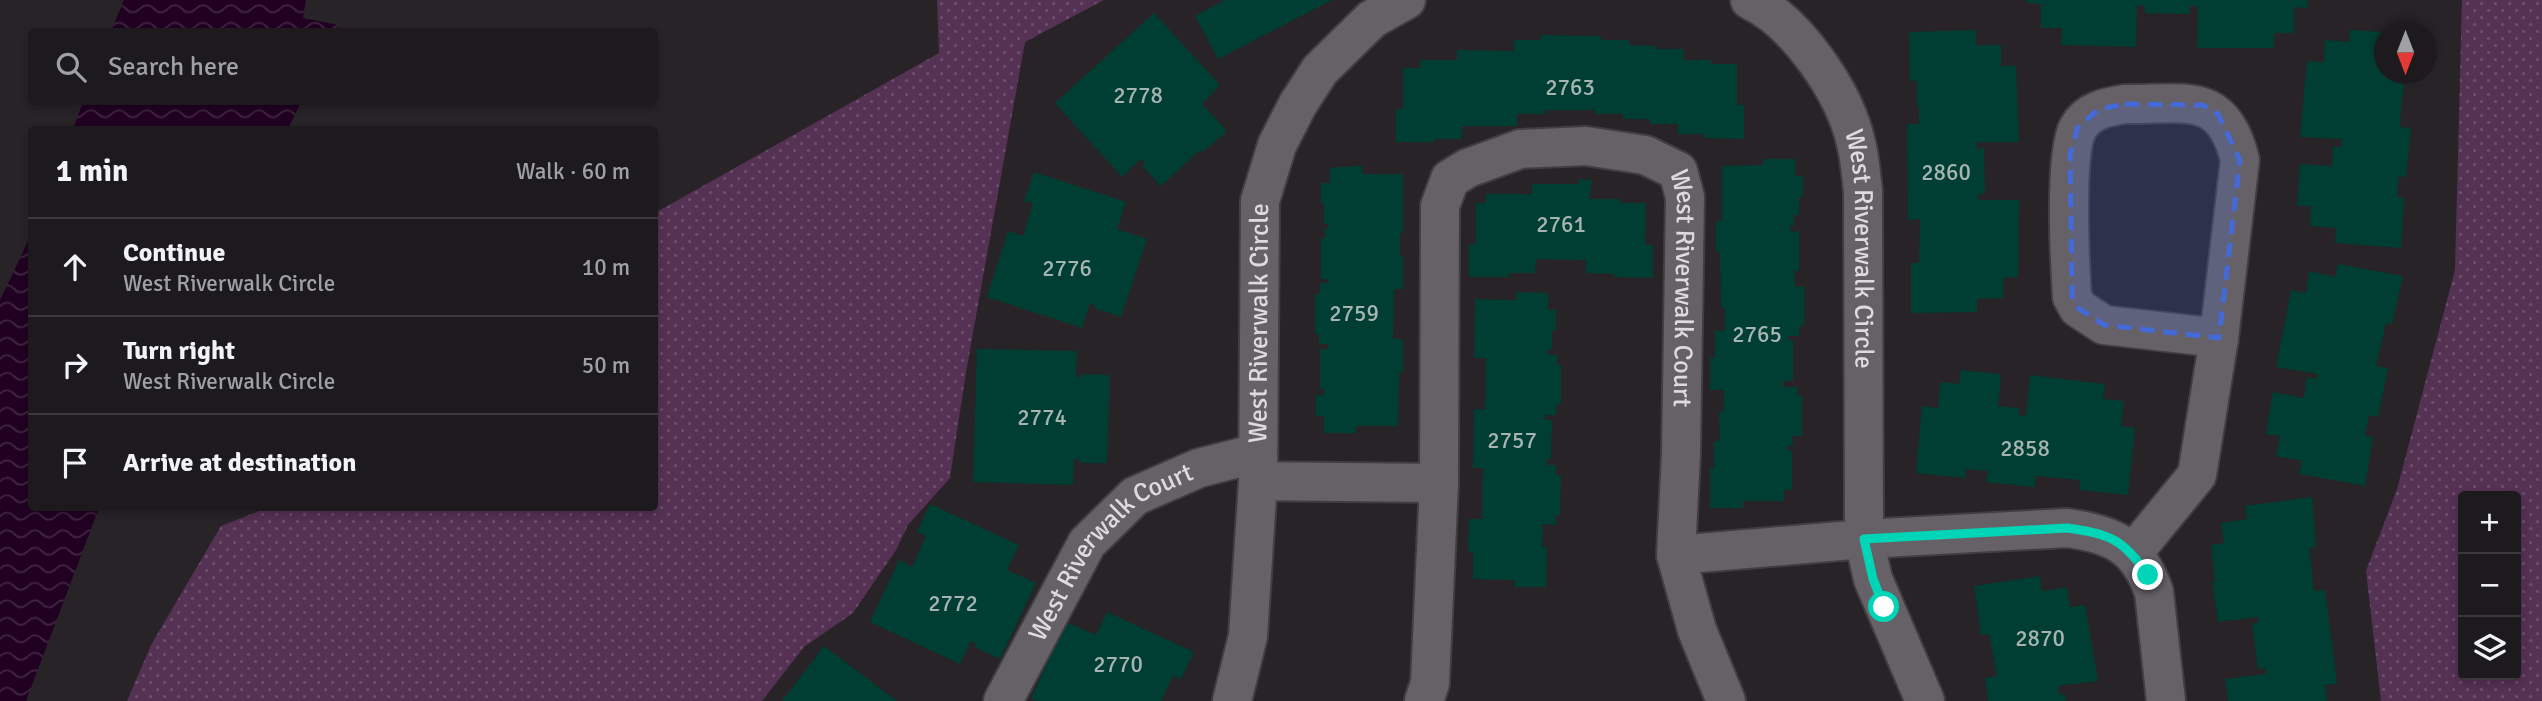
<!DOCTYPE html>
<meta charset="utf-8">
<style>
:root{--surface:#1d1a1d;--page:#252326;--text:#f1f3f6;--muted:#a0a1a4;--line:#3b383b}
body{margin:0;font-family:Signika,sans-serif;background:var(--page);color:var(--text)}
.controls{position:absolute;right:21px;bottom:21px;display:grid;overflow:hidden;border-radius:7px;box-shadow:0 4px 10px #0003}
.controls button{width:63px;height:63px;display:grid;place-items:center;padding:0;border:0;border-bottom:2px solid var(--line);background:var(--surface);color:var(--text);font:35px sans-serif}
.compass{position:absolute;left:2374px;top:21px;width:63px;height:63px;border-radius:50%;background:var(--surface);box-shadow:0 4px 10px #0003;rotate:180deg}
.stop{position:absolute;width:21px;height:21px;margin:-16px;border:5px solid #00d5b7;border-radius:50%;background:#fff}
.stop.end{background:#00d5b7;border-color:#fff;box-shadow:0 2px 7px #0008}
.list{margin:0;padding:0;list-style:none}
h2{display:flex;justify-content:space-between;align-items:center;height:91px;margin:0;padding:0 28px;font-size:30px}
h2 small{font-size:23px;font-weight:400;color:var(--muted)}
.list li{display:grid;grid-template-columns:46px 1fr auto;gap:21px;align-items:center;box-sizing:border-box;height:98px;padding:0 28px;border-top:2px solid var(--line)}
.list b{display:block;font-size:26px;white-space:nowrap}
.list p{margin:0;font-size:23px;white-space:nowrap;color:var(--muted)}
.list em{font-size:23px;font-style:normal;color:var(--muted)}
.icon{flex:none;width:38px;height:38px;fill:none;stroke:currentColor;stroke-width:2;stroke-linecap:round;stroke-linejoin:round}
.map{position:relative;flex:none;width:2542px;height:701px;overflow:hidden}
.search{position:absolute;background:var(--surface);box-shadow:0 4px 10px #0003;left:28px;top:28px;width:630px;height:77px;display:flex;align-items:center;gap:18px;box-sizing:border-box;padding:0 24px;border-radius:7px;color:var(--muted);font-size:26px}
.panel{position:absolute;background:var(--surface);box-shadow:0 4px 10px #0003;left:28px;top:126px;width:630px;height:385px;border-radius:7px}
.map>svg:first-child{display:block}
</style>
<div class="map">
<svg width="2542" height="701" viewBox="0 0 2542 701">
<defs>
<pattern id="grass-dots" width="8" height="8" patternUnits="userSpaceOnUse" patternTransform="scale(1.75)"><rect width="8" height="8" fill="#553154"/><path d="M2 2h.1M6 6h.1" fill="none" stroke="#6d4e6c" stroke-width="1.8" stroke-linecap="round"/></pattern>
<pattern id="water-waves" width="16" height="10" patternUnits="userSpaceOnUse" patternTransform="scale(1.75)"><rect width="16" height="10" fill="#210122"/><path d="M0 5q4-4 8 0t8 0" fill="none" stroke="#412542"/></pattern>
</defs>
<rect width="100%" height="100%" fill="#272327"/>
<path fill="url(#grass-dots)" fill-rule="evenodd" d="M937 0H1104L1025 42 966 372 950 478 908 525 896 550 853 613 804 647 762 701H127L151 645 221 526 267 508H654L655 213 939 53Z
M2462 0H2542V701H2381L2366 571 2397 489 2455 270ZM2516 496V675H2463V496Z"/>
<path fill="url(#water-waves)" d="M124 0H306L303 18 338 25 335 32 111 31Z
M83 102H301L288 129H73Z
M31 235 32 508H99L26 701H0V300Z"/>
<path fill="#003e33" d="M1225 0H1332L1218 59 1195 16Z
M2027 0H2308L2307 8 2294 7V33H2274V48H2197L2198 6H2190L2189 14 2145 13V6L2137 5 2136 47 2061 45 2062 28H2041V4L2027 3Z
M1154 13 1220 85 1202 104 1227 131 1203 152 1200 150 1161 186 1142 166 1145 163 1141 159 1122 177 1055 103Z
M1976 30V45H2001V66H2016L2019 142H1977V149L1984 148 1985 194H1978V200H2019L2018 277 2003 278V298L1977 299V312L1911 313V263H1919L1920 219 1908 220 1907 124H1919V107H1917V81H1910L1909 32Z
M2350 30 2384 32V74H2411V84L2404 83 2401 109 2400 127 2411 128 2406 177 2399 176 2397 197 2404 198 2401 248 2335 243 2336 228 2310 226 2311 206H2297L2300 164 2332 166 2333 146 2342 147V139L2300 137 2307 61 2324 62 2325 40 2349 42Z
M1541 35 1601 36V40H1629V45L1656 46V49H1684L1683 60H1711V64H1737V105H1744V139L1704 138V134H1678V124H1650V119H1623V114H1595V110H1545V114H1517V126H1462V139H1434V142H1396V109H1403V68H1420V60H1457V50L1514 51V40H1541Z
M1763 159H1795V176H1803V197H1799V215H1794V226H1790L1791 232 1799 231V271H1794L1795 287 1804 286V326H1799V336H1788V340H1793V381H1783V387H1797V396H1802V436H1792L1793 446H1788V451H1792V490H1784V501H1743V508H1710V468H1714V441H1720L1719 412H1723L1724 397V390H1710V357L1715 358V330L1725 331V308H1721L1720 252H1716V221H1722V166L1763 165Z
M1353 166H1362V174H1403V233H1400V256H1403V289H1394L1393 339H1403V372H1399L1398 426H1356V433H1324V416H1316V395H1324V389H1320V349H1328V344H1319V334H1315V294H1320V283H1328V279H1321V238H1325V228H1328V224H1324V203H1321V183H1330V168Z
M1034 172 1126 202 1117 229 1147 239 1121 317 1094 308 1095 305 1090 303 1082 328 987 297 1008 231 1023 236 1033 203 1024 201Z
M1579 179 1592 180 1589 199H1620L1619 203H1646L1645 245H1653V278L1614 277V274L1586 273V260L1536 259 1535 273H1509V277H1469V244H1476V203H1486V194H1532V184H1579Z
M2338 264 2403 276 2392 324 2386 323 2376 366 2388 368 2378 417 2369 415 2365 436 2373 437 2365 486 2299 474 2302 461 2276 456 2280 436 2266 434 2273 392 2304 398 2307 377 2317 379 2318 374 2276 367 2291 290 2306 293 2309 271 2335 277Z
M1517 292 1548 293V310H1556V330H1552V349H1548V355H1557V365H1561V404H1557L1556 415H1545V420H1552L1551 459H1547V465H1556V475H1561L1560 515H1556V525L1543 524 1542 547H1547L1546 587H1514V580L1473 579V552H1468L1469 519H1482L1483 468H1473L1474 409 1485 410 1486 358H1474L1475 299 1516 300Z
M977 349 1077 351 1076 377H1081V374L1110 375 1107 463H1079V459H1074L1073 485 973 482Z
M1961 370 2001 374 1998 406 2019 408V415L2026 416 2030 375 2105 384 2103 399 2124 401 2121 426 2135 428 2128 495 2079 490 2080 480 2036 476 2035 487 1986 482 1988 471 1966 469 1965 478 1916 473 1922 406 1938 408 1940 382 1959 384Z
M2312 497 2316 547 2309 548 2314 591 2325 590 2337 684 2325 685 2327 701H2228L2225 679 2266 674 2265 668 2258 669 2252 624 2259 622 2258 617 2218 622 2212 582H2215L2211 545 2224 543 2221 523 2247 519 2245 506Z
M930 504 1019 545 1007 570 1036 583 1000 659 974 647 976 644 971 641 960 664 870 622 899 560 912 567 926 536 917 532Z
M2040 576 2042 591 2067 587 2070 607 2085 605 2098 681 2058 686 2059 695 2065 694 2066 701H1988L1985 678 1997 676 1989 634 1981 635 1974 586Z
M1107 612 1194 652 1181 679 1173 676 1161 701H1037L1031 698 1066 622 1096 635Z
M824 646 897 701H782Z"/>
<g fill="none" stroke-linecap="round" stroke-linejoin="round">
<g stroke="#413e41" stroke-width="42">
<g id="street">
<path id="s1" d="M1750 0C1797 22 1845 93 1856 143 1860 158 1861 175 1863 191L1864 539 1873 579 1925 701"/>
<path d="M2125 104C2184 105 2223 89 2240 160L2219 338 2104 325 2078 308 2072 297C2070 265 2064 153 2078 128 2088 110 2107 107 2125 104Z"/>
<path d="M1258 481 1439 483"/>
<path d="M2133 553 2197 475 2219 338"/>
<path d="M1676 555 1864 539 2067 528C2113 534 2138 546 2154 592L2166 701"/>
<path id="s2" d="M1003 701 1087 543 1135 496 1199 468 1258 453"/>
<path id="s3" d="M1232 701 1248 636 1258 481 1260 201 1277 145 1298 104 1320 70 1372 19 1406 0"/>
<path id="s4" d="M1424 701 1430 683 1439 483 1440 206 1450 179 1468 168 1520 149 1586 146 1645 155 1678 171 1685 197 1681 453 1676 555 1697 630 1726 701"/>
</g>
</g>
<use href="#street" stroke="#666166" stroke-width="38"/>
</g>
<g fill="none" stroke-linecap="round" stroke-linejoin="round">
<path stroke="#00d5b7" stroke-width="9" d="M1884 607 1873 579 1864 539 2067 528C2110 534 2123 539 2148 575"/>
</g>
<path fill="#446ad9" fill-opacity="0.2" stroke="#446ad9" stroke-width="5" stroke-dasharray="14 9" stroke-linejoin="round" d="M2125 104 2203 105 2218 114 2240 160 2219 338 2104 325 2078 308 2072 297 2070 154 2078 127 2099 109Z"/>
<g text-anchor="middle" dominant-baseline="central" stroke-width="5" stroke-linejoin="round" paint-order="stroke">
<g font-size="23" fill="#a6b4b2">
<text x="1570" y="87">2763</text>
<text x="1138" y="95">2778</text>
<text x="1946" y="172">2860</text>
<text x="1561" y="224">2761</text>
<text x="1067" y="268">2776</text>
<text x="1354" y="313">2759</text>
<text x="1757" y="334">2765</text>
<text x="1042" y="417">2774</text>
<text x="1512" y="440">2757</text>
<text x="2025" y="448">2858</text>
<text x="953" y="603">2772</text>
<text x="2040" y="638">2870</text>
<text x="1118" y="664">2770</text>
</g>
<g font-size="26" fill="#dedbdd" stroke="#1e1a1d">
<text stroke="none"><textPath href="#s1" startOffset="289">West Riverwalk Circle</textPath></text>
<text stroke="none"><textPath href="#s4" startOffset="882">West Riverwalk Court</textPath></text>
<text stroke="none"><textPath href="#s3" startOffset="380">West Riverwalk Circle</textPath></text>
<text stroke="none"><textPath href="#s2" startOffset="189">West Riverwalk Court</textPath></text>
</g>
</g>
</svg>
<div class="controls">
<button>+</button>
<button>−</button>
<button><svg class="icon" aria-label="layers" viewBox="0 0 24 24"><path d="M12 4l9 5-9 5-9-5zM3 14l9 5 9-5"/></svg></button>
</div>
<svg class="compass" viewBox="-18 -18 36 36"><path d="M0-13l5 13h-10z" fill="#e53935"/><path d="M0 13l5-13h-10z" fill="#a0a1a4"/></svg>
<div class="stop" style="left:1884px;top:607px"></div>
<div class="stop end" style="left:2148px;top:575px"></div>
<div class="search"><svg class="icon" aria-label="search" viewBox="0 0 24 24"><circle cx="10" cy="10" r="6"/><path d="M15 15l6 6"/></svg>Search here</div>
<section class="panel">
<h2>1 min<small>Walk · 60 m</small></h2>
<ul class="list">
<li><svg class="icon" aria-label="ahead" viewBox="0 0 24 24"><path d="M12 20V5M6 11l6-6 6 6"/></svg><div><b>Continue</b><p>West Riverwalk Circle</p></div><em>10 m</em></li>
<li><svg class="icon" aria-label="right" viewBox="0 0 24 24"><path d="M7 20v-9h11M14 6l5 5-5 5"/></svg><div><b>Turn right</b><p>West Riverwalk Circle</p></div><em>50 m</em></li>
<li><svg class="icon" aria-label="arrive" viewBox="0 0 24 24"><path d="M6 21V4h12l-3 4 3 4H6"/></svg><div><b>Arrive at destination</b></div></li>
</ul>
</section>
</div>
